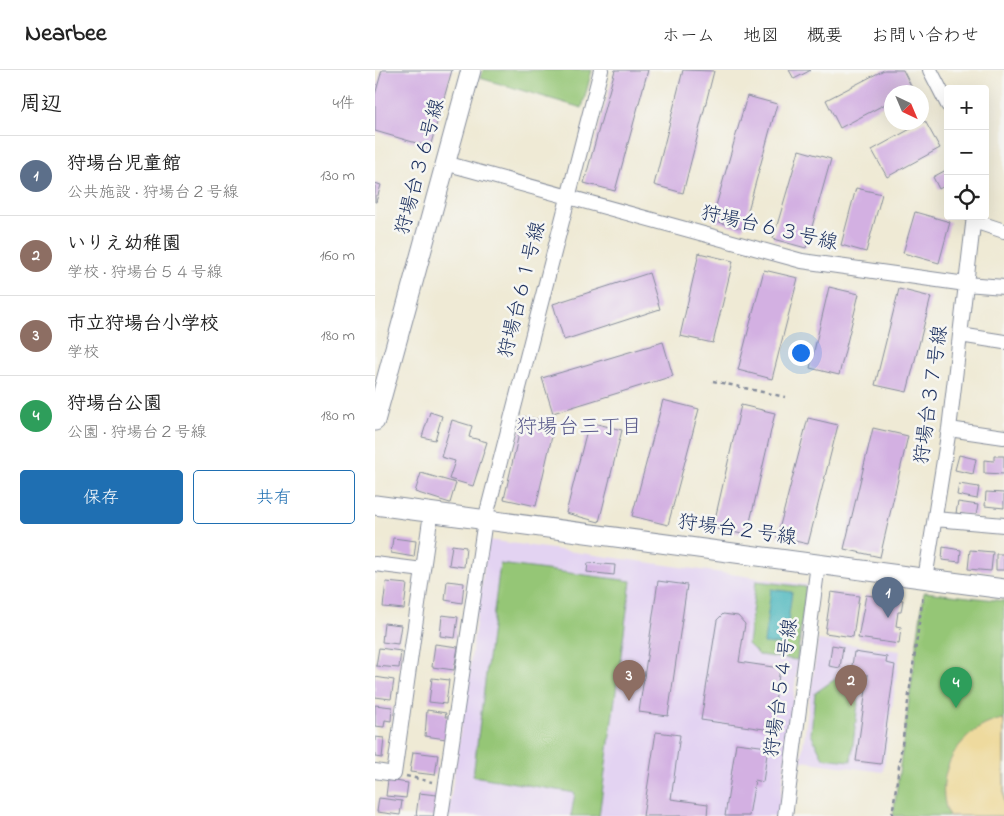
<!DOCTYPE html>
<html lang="ja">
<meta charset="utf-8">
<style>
:root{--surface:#fff;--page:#f6f6f6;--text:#222;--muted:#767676;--line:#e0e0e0;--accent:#1f6fb2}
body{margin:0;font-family:"Indie Flower","Klee One",sans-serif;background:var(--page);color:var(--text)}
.controls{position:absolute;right:15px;top:15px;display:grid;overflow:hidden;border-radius:5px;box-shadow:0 5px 20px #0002}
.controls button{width:45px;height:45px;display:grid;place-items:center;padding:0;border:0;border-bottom:1px solid var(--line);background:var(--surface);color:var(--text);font:25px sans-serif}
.compass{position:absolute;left:509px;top:15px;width:45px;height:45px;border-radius:50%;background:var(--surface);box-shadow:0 5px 20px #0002;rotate:136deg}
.you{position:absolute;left:425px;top:282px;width:18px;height:18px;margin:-12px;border:4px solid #fff;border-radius:50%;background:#1a73e8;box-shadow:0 0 0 8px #1a73e833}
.badge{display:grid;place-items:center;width:32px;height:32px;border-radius:50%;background:var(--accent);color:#fff;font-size:16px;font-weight:700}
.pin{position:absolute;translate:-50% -41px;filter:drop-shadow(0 1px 2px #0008)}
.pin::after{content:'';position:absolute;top:26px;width:18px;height:15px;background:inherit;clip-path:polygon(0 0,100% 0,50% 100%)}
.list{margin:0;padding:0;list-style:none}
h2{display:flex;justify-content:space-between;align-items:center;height:65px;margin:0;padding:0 20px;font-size:21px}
h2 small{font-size:16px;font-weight:400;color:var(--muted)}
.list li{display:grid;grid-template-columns:32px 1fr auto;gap:15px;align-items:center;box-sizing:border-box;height:80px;padding:0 20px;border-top:1px solid var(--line)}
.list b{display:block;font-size:19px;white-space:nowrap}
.list p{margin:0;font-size:16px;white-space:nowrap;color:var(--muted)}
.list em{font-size:16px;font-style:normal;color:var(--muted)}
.actions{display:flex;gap:10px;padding:15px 20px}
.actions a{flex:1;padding:11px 0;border:1px solid var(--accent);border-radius:5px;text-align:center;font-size:18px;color:var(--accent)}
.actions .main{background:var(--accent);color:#fff}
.icon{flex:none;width:28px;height:28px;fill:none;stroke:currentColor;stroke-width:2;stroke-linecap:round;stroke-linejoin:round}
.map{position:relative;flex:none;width:629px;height:746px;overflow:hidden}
header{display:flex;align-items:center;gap:30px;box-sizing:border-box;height:70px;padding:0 25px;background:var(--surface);border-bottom:1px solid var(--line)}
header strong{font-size:24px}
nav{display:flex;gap:28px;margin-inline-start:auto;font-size:18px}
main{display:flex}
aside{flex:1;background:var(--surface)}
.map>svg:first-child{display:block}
</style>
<header>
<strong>Nearbee</strong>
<nav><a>ホーム</a><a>地図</a><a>概要</a><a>お問い合わせ</a></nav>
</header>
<main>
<aside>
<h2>周辺<small>4件</small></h2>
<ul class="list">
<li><span class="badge" style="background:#5c6f8a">1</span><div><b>狩場台児童館</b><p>公共施設 · 狩場台２号線</p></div><em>130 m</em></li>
<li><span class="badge" style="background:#8d6e63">2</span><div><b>いりえ幼稚園</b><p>学校 · 狩場台５４号線</p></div><em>160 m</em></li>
<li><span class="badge" style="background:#8d6e63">3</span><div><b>市立狩場台小学校</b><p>学校</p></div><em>180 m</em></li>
<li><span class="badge" style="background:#2e9e5b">4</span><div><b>狩場台公園</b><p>公園 · 狩場台２号線</p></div><em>180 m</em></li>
</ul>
<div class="actions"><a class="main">保存</a><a>共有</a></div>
</aside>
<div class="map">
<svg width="629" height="746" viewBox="0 0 629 746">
<rect width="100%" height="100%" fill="#f6f6f2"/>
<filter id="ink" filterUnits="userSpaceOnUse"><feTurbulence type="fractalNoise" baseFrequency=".02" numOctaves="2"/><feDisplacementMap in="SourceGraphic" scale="10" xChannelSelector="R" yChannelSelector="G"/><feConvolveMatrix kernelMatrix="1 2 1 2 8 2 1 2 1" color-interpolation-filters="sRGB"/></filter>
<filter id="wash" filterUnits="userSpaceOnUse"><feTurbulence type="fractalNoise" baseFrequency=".0096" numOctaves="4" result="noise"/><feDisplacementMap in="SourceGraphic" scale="20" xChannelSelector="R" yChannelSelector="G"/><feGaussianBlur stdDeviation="1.12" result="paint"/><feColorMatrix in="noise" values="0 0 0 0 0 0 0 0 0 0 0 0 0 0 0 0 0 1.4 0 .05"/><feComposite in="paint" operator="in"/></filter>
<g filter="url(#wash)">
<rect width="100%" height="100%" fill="#efead5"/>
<path fill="#e3d3f2" d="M113 470 433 515 403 746H73Z
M443 570 525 581 508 702 426 691Z"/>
<path fill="#95c676" stroke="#587a6a" d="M108 0H217L207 38 105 8Z
M125 494 256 511 224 746H196L200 723 98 706Z
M381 511 431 517 422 590 384 585 373 574Z
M549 522 629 531V746H518Z
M466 605 486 609 476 691 448 688 436 664 440 623Z"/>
<path fill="#eeda9e" stroke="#84847e" d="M629 649V746H574C556 705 585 656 629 649Z"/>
<path fill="#42b3ba" stroke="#2e718c" d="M396 519 417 522 410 575 389 573Z"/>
<g id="blocks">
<path fill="#d3b0e2" d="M7 0H77L55 77 0 61V25Z
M240 0H273L240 121 209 113Z
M308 0 339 1 308 123 279 115Z
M414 0H436L419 9Z
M509 0H528L538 20 534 22H516V31L465 58 451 30Z
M372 26 402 34 368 159 337 150Z
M550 51 565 78 512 107 497 80Z
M424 80 456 89 431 178 398 169Z
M573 99V114L564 119 558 107Z
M0 113 6 115 1 132H0Z
M481 118 507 124 491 182 466 175Z
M540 142 575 152 564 193 528 183Z
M324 183 358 191 338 273 305 266Z
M389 200 423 208 397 309 363 300Z
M274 203 285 239 189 270 178 234Z
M454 217 484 224 464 305 435 298Z
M524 219 556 227 532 322 500 315Z
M288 272 298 306 178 343 167 308Z
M288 330 324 339 293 455 257 446Z
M366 335 400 343 372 465 338 458Z
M55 342 67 346 60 370 47 367Z
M148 346 180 353 161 436 129 429Z
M433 348 463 355 433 474 402 467Z
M77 350 97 356 94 367 112 372 98 416 74 409 80 391 66 387Z
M214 352 247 360 224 452 191 443Z
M498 358 533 366 505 487 469 479Z
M584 385 601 389 598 404 580 400Z
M619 386H629V404L609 403V390L619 391Z
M46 403 81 413 75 433 40 422Z
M584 414 604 417 602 429 582 425Z
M611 422 629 423V438L610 436Z
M583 432 603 435 601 446 581 443Z
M18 468 41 471 39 487 16 483Z
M77 475 91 477 89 497 74 495Z
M568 477 586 480 585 492 567 490Z
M595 480 618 482 616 501 593 499Z
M621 484H629V500H621Z
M213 493 240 495 239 505 212 502Z
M72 511 89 513 87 533 70 530Z
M283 511 312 515 293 646 264 642Z
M11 512 32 514 29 539 8 537Z
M456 522 484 526 478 567 450 563Z
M491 525 528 530 526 542H523L521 556 526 557 524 574 483 568Z
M348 544 363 546 370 554 364 592 405 598 396 660 326 650 342 550Z
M67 545 83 547 80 568 65 566Z
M9 553 26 555 23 574 7 572Z
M60 574 83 577 79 600 57 597Z
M457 575 468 577 465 598 454 596Z
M4 578 26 581 24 598 1 596Z
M479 582 512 587 511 593 520 595 506 694 481 691 493 605 476 603Z
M0 607 19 610 16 629 0 627Z
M57 608 74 610 71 634 54 632Z
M0 635 17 637 16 651 10 650 9 657 0 656Z
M52 640 71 643 70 647H74L71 669 50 666Z
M281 662 305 665 296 729 333 734 332 746H268Z
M0 667 9 668 7 688 0 687Z
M361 673 393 677 388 712 380 710 374 746H350Z
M38 682 63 685 60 705 35 702Z
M13 710 33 713 31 728 11 726Z
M44 723 62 725 59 746H41Z
M4 728 27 731 25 745 2 742Z"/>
</g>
</g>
<g filter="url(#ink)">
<use href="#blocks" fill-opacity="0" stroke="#858c9a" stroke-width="1"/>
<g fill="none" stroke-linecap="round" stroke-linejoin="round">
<g stroke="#858c9a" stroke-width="16">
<path id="street" d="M555 0 573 35
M70 93 427 191 591 214 629 217
M599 151 629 161
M585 265 629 272
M574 359 629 367
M560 449 629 455
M0 494 48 500
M550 509 574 359 599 146
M0 701 19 704 56 443
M66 746 110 450 226 0
M410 746 443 494"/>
</g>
<g stroke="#858c9a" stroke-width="21">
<path id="secondary" d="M0 351 96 0
M0 435 629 519"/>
</g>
<path stroke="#858c9a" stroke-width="2.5" stroke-dasharray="4 4" stroke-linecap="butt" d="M338 311 410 327
M31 706 57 712
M517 746 548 525"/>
<use href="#street" stroke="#fff" stroke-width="14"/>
<use href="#secondary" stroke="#fff" stroke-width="19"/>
</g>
</g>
<g text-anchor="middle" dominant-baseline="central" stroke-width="5" stroke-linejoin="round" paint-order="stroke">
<g font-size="20" fill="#1b2f5e" stroke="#f6f6f2">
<text transform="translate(46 97) rotate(-75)">狩場台３６号線</text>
<text transform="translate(394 159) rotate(13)">狩場台６３号線</text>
<text transform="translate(148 220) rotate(-76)">狩場台６１号線</text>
<text transform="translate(557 325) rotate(-82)">狩場台３７号線</text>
<text transform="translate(362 461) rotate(8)">狩場台２号線</text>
<text transform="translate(407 618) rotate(-82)">狩場台５４号線</text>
</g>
<g font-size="21" fill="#5b5c8c" stroke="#f6f6f2">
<text x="204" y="358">狩場台三丁目</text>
</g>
</g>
</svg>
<div class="controls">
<button>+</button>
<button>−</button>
<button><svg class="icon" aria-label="locate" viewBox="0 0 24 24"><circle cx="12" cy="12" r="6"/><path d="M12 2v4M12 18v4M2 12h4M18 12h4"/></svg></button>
</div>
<svg class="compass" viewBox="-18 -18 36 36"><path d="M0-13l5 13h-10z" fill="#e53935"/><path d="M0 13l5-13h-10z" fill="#767676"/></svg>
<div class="you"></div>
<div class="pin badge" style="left:513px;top:548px;background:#5c6f8a">1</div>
<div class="pin badge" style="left:476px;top:636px;background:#8d6e63">2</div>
<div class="pin badge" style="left:254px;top:631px;background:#8d6e63">3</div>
<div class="pin badge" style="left:581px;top:638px;background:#2e9e5b">4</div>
</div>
</main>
